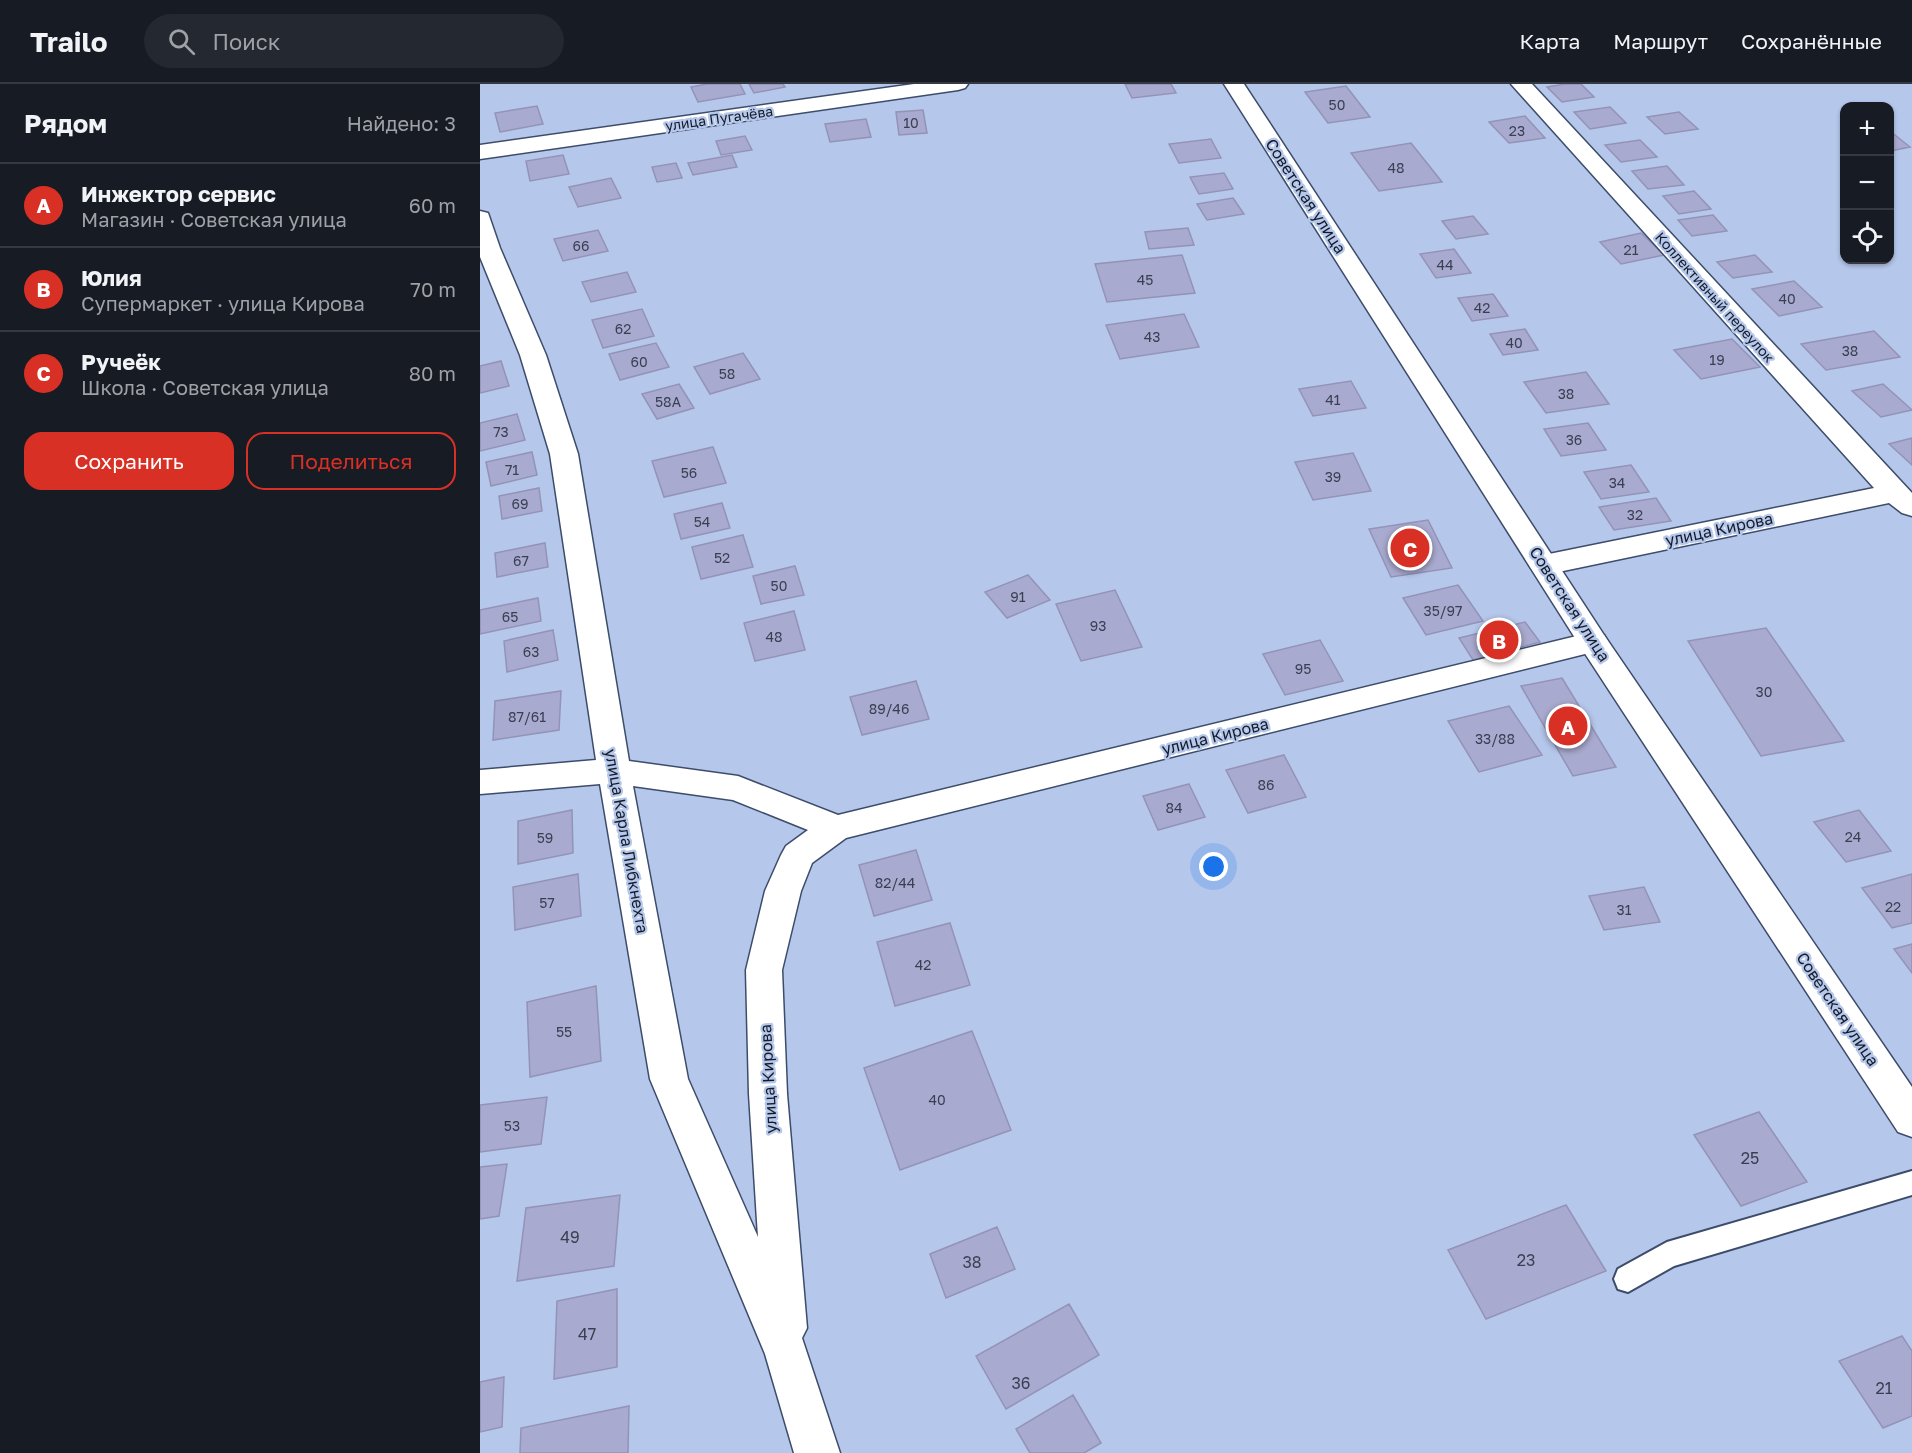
<!DOCTYPE html>
<html lang="ru">
<meta charset="utf-8">
<style>
:root{--surface:#171b24;--page:#242831;--text:#f1f3f6;--muted:#9ea1a6;--line:#363941;--accent:#d93025}
body{margin:0;font-family:"Golos Text",sans-serif;background:var(--page);color:var(--text)}
.controls{position:absolute;right:18px;top:18px;display:grid;overflow:hidden;border-radius:12px;box-shadow:0 2px 4px #0004}
.controls button{width:54px;height:54px;display:grid;place-items:center;padding:0;border:0;border-bottom:2px solid var(--line);background:var(--surface);color:var(--text);font:30px sans-serif}
.you{position:absolute;left:734px;top:783px;width:21px;height:21px;margin:-15px;border:4px solid #fff;border-radius:50%;background:#1a73e8;box-shadow:0 0 0 9px #1a73e833}
.badge{display:grid;place-items:center;width:39px;height:39px;border-radius:50%;background:var(--accent);color:#fff;font-size:20px;font-weight:700}
.pin{position:absolute;translate:-50% -50%;border:3px solid #fff;box-shadow:0 2px 6px #0006}
.list{margin:0;padding:0;list-style:none}
h2{display:flex;justify-content:space-between;align-items:center;height:78px;margin:0;padding:0 24px;font-size:26px}
h2 small{font-size:20px;font-weight:400;color:var(--muted)}
.list li{display:grid;grid-template-columns:39px 1fr auto;gap:18px;align-items:center;box-sizing:border-box;height:84px;padding:0 24px;border-top:2px solid var(--line)}
.list b{display:block;font-size:22px;white-space:nowrap}
.list p{margin:0;font-size:20px;white-space:nowrap;color:var(--muted)}
.list em{font-size:20px;font-style:normal;color:var(--muted)}
.actions{display:flex;gap:12px;padding:18px 24px}
.actions a{flex:1;padding:14px 0;border:2px solid var(--accent);border-radius:18px;text-align:center;font-size:21px;color:var(--accent)}
.actions .main{background:var(--accent);color:#fff}
.icon{flex:none;width:33px;height:33px;fill:none;stroke:currentColor;stroke-width:2;stroke-linecap:round;stroke-linejoin:round}
.map{position:relative;flex:none;width:1432px;height:1369px;overflow:hidden}
header{display:flex;align-items:center;gap:36px;box-sizing:border-box;height:84px;padding:0 30px;background:var(--surface);border-bottom:2px solid var(--line)}
header strong{font-size:28px}
nav{display:flex;gap:33px;margin-inline-start:auto;font-size:21px}
.search{width:420px;height:54px;background:var(--page);display:flex;align-items:center;gap:15px;box-sizing:border-box;padding:0 21px;border-radius:33px;color:var(--muted);font-size:22px}
main{display:flex}
aside{flex:1;background:var(--surface)}
.map>svg:first-child{display:block}
</style>
<header>
<strong>Trailo</strong>
<div class="search"><svg class="icon" aria-label="search" viewBox="0 0 24 24"><circle cx="10" cy="10" r="6"/><path d="M15 15l6 6"/></svg>Поиск</div>
<nav><a>Карта</a><a>Маршрут</a><a>Сохранённые</a></nav>
</header>
<main>
<aside>
<h2>Рядом<small>Найдено: 3</small></h2>
<ul class="list">
<li><span class="badge">A</span><div><b>Инжектор сервис</b><p>Магазин · Советская улица</p></div><em>60 m</em></li>
<li><span class="badge">B</span><div><b>Юлия</b><p>Супермаркет · улица Кирова</p></div><em>70 m</em></li>
<li><span class="badge">C</span><div><b>Ручеёк</b><p>Школа · Советская улица</p></div><em>80 m</em></li>
</ul>
<div class="actions"><a class="main">Сохранить</a><a>Поделиться</a></div>
</aside>
<div class="map">
<svg width="1432" height="1369" viewBox="0 0 1432 1369">
<rect width="100%" height="100%" fill="#b5c7eb"/>
<path fill="#a9aacf" stroke="#9393b8" stroke-width="1.5" d="M227 0H260L265 10 218 18 211 3Z
M269 0H303L305 3 274 9Z
M645 0H691L696 9 652 14Z
M1085 0H1101L1114 13 1082 18 1067 3Z
M866 2 890 33 848 39 825 8Z
M57 22 63 40 20 48 15 29Z
M1130 23 1146 39 1110 45 1094 28Z
M443 26 447 49 419 51 416 28Z
M1199 28 1218 45 1185 50 1167 33Z
M1045 32 1065 54 1029 59 1009 38Z
M386 35 391 53 350 58 345 40Z
M1410 47 1430 63 1410 67Z
M265 52 272 66 241 71 236 57Z
M731 55 741 74 699 79 689 60Z
M1160 56 1177 73 1141 78 1125 61Z
M931 59 962 98 899 107 871 69Z
M83 71 89 90 50 97 46 77Z
M252 71 257 83 213 91 208 79Z
M196 79 202 94 177 98 172 83Z
M1187 82 1204 101 1168 105 1152 87Z
M744 89 753 105 719 110 710 93Z
M131 94 141 114 98 123 89 103Z
M1214 107 1231 125 1199 130 1183 112Z
M753 114 764 130 727 136 717 120Z
M1233 131 1247 147 1212 152 1198 136Z
M993 132 1008 150 976 155 962 137Z
M708 144 714 161 669 165 665 148Z
M118 146 128 167 83 177 74 155Z
M1161 149 1184 171 1141 180 1120 158Z
M974 165 991 189 956 194 940 170Z
M702 171 715 209 627 218 615 180Z
M1275 171 1292 188 1253 194 1237 178Z
M147 188 156 208 111 218 102 198Z
M1314 197 1342 223 1299 232 1272 205Z
M1013 210 1028 232 992 237 978 214Z
M162 225 174 252 123 264 112 236Z
M704 230 719 263 640 275 626 241Z
M1045 245 1058 266 1023 271 1010 250Z
M1394 247 1420 273 1346 286 1321 260Z
M1252 255 1280 283 1221 295 1194 266Z
M176 259 189 283 140 296 129 270Z
M263 269 280 295 230 310 214 283Z
M21 277 29 302 0 309V282Z
M1106 288 1129 320 1066 329 1044 298Z
M871 297 886 324 833 332 819 305Z
M199 300 214 324 177 335 162 310Z
M1403 300 1432 326 1401 333 1372 307Z
M37 330 45 356 0 367V339Z
M1108 339 1126 366 1081 372 1064 345Z
M1432 354V381L1409 360Z
M233 363 246 399 184 413 172 377Z
M52 368 57 391 11 402 6 378Z
M873 369 891 407 833 416 815 378Z
M1151 381 1169 408 1121 415 1104 388Z
M59 404 62 427 22 435 19 412Z
M1176 414 1191 437 1134 446 1119 423Z
M242 419 250 444 201 455 194 430Z
M948 436 972 484 911 493 889 445Z
M263 451 273 483 221 495 212 463Z
M65 459 68 483 17 493 15 469Z
M315 482 324 511 281 520 273 492Z
M548 491 570 516 527 534 505 508Z
M978 501 1003 537 946 551 923 514Z
M635 506 662 563 601 577 576 520Z
M58 514 61 537 0 550V526Z
M314 527 325 566 275 577 264 539Z
M1045 538 1060 558 993 576 979 554Z
M1286 544 1364 657 1281 672 1208 557Z
M73 546 78 576 27 588 24 557Z
M840 556 863 597 805 611 783 570Z
M1082 594 1136 683 1093 692 1041 602Z
M436 597 449 635 382 651 370 613Z
M81 607 79 646 13 656 15 617Z
M1029 622 1062 671 999 688 968 637Z
M804 671 826 713 768 729 746 686Z
M709 700 725 733 678 746 663 712Z
M92 726 93 769 38 780V737Z
M1379 726 1411 767 1366 778 1334 738Z
M436 766 452 816 394 832 379 781Z
M98 790 101 832 35 846 33 803Z
M1432 790V839L1412 844 1382 804Z
M1164 803 1180 838 1124 846 1109 812Z
M470 839 490 901 415 922 397 858Z
M1432 860V889L1414 865Z
M116 902 121 977 50 993 47 918Z
M492 947 531 1046 420 1086 384 984Z
M67 1013 61 1060 0 1068V1021Z
M1279 1028 1327 1098 1261 1122 1214 1051Z
M27 1080 19 1132 0 1135V1083Z
M140 1111 134 1182 37 1197 46 1124Z
M1086 1121 1126 1187 1006 1235 968 1166Z
M517 1143 535 1185 466 1214 450 1170Z
M137 1205V1283L74 1295 77 1217Z
M589 1220 619 1271 526 1325 496 1272Z
M1422 1252 1432 1267V1332L1403 1344 1359 1277Z
M24 1293 22 1343 0 1348V1298Z
M593 1311 621 1359 604 1369H550L536 1345Z
M149 1322 148 1369H40L41 1344Z"/>
<g fill="none" stroke-linecap="round" stroke-linejoin="round">
<g stroke="#3d4c6a" stroke-width="4">
<path id="lane" d="M1432 1087V1111L1194 1182 1148 1208 1138 1205 1134 1195 1138 1185 1187 1158Z"/>
</g>
<g stroke="#3d4c6a" stroke-width="3">
<path id="street" d="M434 0H488L485 4 478 6 0 75V61Z
M1031 0H1052L1432 409V432L1422 429 1409 419 1064 491 1054 488 1049 481 1054 474 1064 471 1394 404Z
M0 127 8 129 20 164 66 271 98 370 149 677 258 692 358 731 1113 548 1124 551 1128 558 1124 565 1113 568 366 754 332 779 321 807 302 886 307 1010 327 1244 322 1254 360 1369H314L285 1270 170 995 120 700 0 710V686L116 676 70 370 40 271 0 173ZM153 702 253 716 328 746 306 762 301 771 285 807 266 886 269 1010 278 1153 208 995Z"/>
</g>
<g stroke="#3d4c6a" stroke-width="3">
<path id="secondary" d="M744 0H764L1124 551 1432 1003V1053L1418 1048 1102 565Z"/>
</g>
<use href="#lane" fill="#fff" fill-rule="evenodd"/>
<use href="#street" fill="#fff" fill-rule="evenodd"/>
<use href="#secondary" fill="#fff" fill-rule="evenodd"/>
</g>
<g text-anchor="middle" dominant-baseline="central" stroke-width="4.5" stroke-linejoin="round" paint-order="stroke">
<g font-size="14" fill="#3a3f52">
<text x="857" y="20">50</text>
<text x="431" y="38">10</text>
<text x="1037" y="46">23</text>
<text x="916" y="83">48</text>
<text x="101" y="161">66</text>
<text x="1151" y="165">21</text>
<text x="965" y="180">44</text>
<text x="665" y="195">45</text>
<text x="1307" y="214">40</text>
<text x="1002" y="223">42</text>
<text x="143" y="244">62</text>
<text x="672" y="252">43</text>
<text x="1034" y="258">40</text>
<text x="1370" y="266">38</text>
<text x="1237" y="275">19</text>
<text x="159" y="277">60</text>
<text x="247" y="289">58</text>
<text x="1086" y="309">38</text>
<text x="853" y="315">41</text>
<text x="188" y="317">58А</text>
<text x="21" y="347">73</text>
<text x="1094" y="355">36</text>
<text x="32" y="385">71</text>
<text x="209" y="388">56</text>
<text x="853" y="392">39</text>
<text x="1137" y="398">34</text>
<text x="40" y="419">69</text>
<text x="1155" y="430">32</text>
<text x="222" y="437">54</text>
<text x="242" y="473">52</text>
<text x="41" y="476">67</text>
<text x="299" y="501">50</text>
<text x="538" y="512">91</text>
<text x="963" y="526">35/97</text>
<text x="30" y="532">65</text>
<text x="618" y="541">93</text>
<text x="294" y="552">48</text>
<text x="51" y="567">63</text>
<text x="823" y="584">95</text>
<text x="1284" y="607">30</text>
<text x="409" y="624">89/46</text>
<text x="47" y="632">87/61</text>
<text x="1015" y="654">33/88</text>
<text x="786" y="700">86</text>
<text x="694" y="723">84</text>
<text x="1373" y="752">24</text>
<text x="65" y="753">59</text>
<text x="415" y="798">82/44</text>
<text x="67" y="818">57</text>
<text x="1413" y="822">22</text>
<text x="1144" y="825">31</text>
<text x="443" y="880">42</text>
<text x="84" y="947">55</text>
<text x="457" y="1015">40</text>
<text x="32" y="1041">53</text>
</g>
<g font-size="14" fill="#151b28" stroke="#b5c7eb">
<text transform="translate(239 34) rotate(-8)">улица Пугачёва</text>
<text transform="translate(1235 213) rotate(48)">Коллективный переулок</text>
</g>
<g font-size="16" fill="#151b28" stroke="#b5c7eb">
<text transform="translate(826 112) rotate(57)">Советская улица</text>
<text transform="translate(1239 445) rotate(-12)">улица Кирова</text>
<text transform="translate(1090 520) rotate(57)">Советская улица</text>
<text transform="translate(735 652) rotate(-14)">улица Кирова</text>
<text transform="translate(147 757) rotate(80)">улица Карла Либкнехта</text>
<text transform="translate(1358 925) rotate(56)">Советская улица</text>
<text transform="translate(288 995) rotate(-93)">улица Кирова</text>
</g>
<g font-size="16" fill="#3a3f52">
<text x="1270" y="1074">25</text>
<text x="90" y="1153">49</text>
<text x="1046" y="1176">23</text>
<text x="492" y="1178">38</text>
<text x="107" y="1250">47</text>
<text x="541" y="1299">36</text>
<text x="1404" y="1304">21</text>
</g>
</g>
</svg>
<div class="controls">
<button>+</button>
<button>−</button>
<button><svg class="icon" aria-label="locate" viewBox="0 0 24 24"><circle cx="12" cy="12" r="6"/><path d="M12 2v4M12 18v4M2 12h4M18 12h4"/></svg></button>
</div>
<div class="you"></div>
<div class="pin badge" style="left:1088px;top:642px">A</div>
<div class="pin badge" style="left:1019px;top:556px">B</div>
<div class="pin badge" style="left:930px;top:464px">C</div>
</div>
</main>
